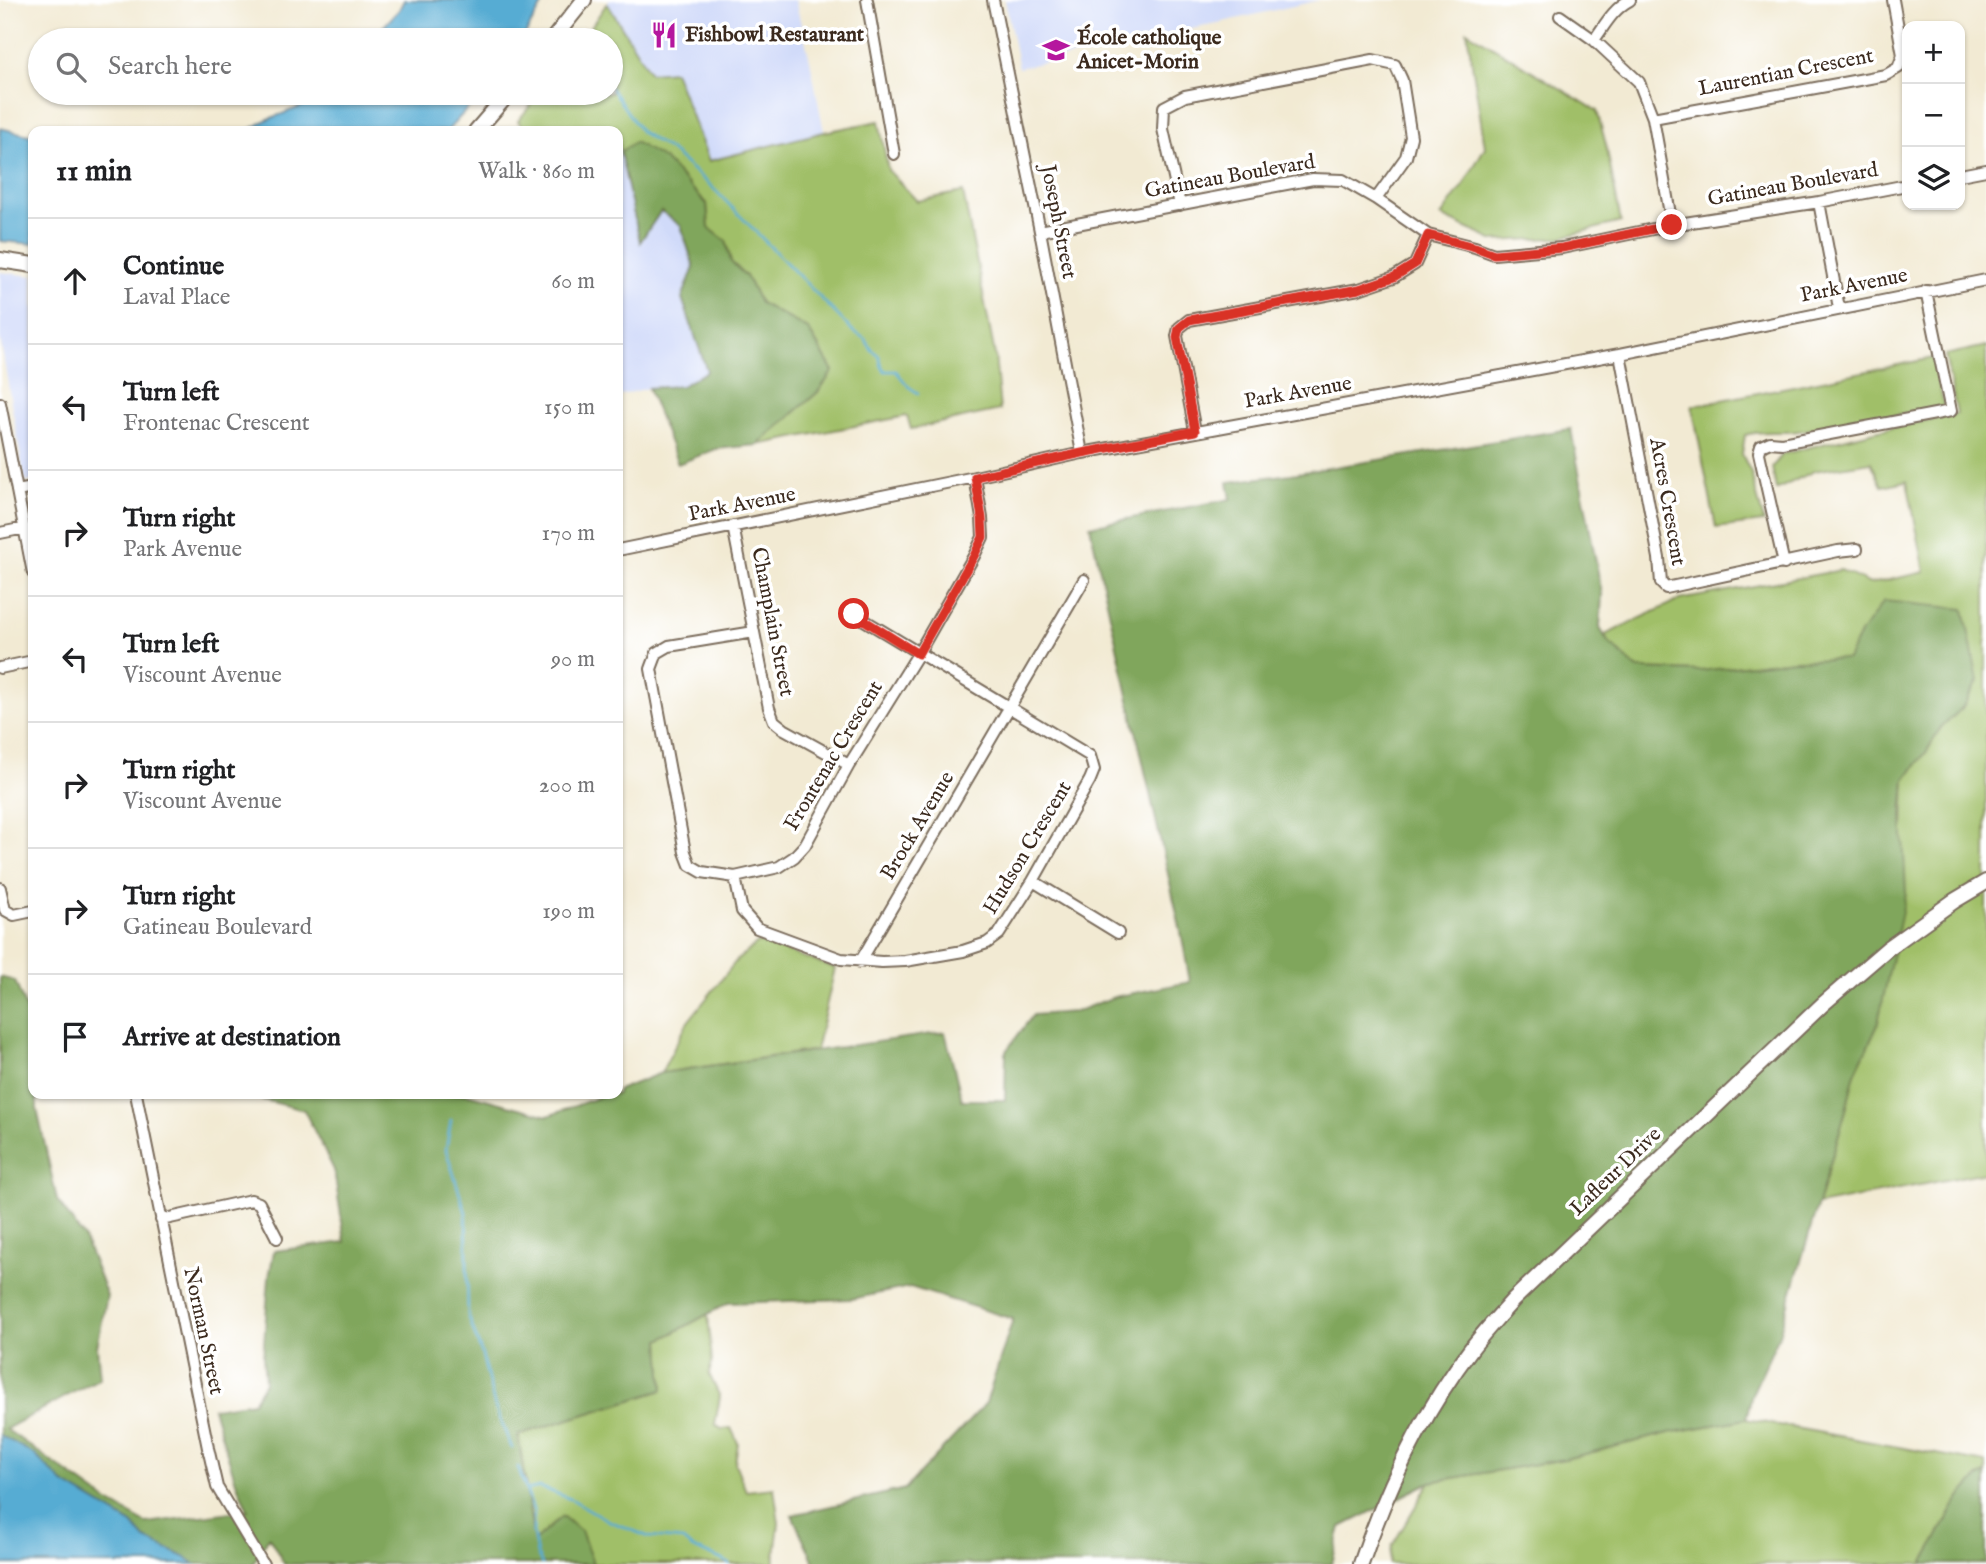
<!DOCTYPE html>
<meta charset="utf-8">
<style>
:root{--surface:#fff;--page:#f2f2f2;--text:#202124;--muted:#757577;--line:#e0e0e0}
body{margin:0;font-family:"IM FELL English",serif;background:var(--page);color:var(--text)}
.controls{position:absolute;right:21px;top:21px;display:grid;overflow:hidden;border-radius:14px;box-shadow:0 2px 5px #0004}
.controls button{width:63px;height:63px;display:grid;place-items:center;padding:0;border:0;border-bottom:2px solid var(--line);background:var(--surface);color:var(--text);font:35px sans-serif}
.stop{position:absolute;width:21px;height:21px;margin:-16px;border:5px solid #d93025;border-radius:50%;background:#fff}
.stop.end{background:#d93025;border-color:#fff;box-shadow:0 2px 7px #0008}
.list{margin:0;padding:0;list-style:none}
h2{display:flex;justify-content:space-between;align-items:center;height:91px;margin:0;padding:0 28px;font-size:30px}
h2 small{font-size:23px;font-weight:400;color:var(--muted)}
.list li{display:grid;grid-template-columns:46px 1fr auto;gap:21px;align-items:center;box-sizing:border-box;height:126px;padding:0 28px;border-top:2px solid var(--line)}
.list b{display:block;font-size:26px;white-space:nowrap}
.list p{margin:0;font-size:23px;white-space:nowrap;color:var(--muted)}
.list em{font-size:23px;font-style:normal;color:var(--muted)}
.icon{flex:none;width:38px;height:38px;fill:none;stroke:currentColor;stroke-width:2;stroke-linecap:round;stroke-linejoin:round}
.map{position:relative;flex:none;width:1986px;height:1564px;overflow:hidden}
.search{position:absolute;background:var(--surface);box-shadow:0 2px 5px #0004;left:28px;top:28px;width:595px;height:77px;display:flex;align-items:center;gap:18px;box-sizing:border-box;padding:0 24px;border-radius:38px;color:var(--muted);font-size:26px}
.panel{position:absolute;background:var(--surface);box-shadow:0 2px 5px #0004;left:28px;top:126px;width:595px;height:973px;border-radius:14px}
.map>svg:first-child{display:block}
</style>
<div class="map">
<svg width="1986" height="1564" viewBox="0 0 1986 1564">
<rect width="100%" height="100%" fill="#fff"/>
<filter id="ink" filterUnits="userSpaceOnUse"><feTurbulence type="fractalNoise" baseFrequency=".0143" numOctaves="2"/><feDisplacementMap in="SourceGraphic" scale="14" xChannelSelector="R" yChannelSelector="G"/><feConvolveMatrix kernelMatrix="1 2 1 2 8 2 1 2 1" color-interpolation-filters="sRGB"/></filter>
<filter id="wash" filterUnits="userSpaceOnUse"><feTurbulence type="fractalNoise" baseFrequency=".00686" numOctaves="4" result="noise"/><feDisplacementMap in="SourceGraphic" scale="28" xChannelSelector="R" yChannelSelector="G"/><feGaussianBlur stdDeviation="1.57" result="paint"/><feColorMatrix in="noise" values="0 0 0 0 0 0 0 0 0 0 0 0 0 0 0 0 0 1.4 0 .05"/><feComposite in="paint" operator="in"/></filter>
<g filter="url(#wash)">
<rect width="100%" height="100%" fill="#f2ead3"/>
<path fill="#d0daf9" d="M610 0H795L810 60 824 132 709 161 650 74 607 3Z
M1005 0H1320L1019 68Z
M618 141 640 241 661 211 681 225 694 267 683 298 707 371 681 386 648 388 618 396Z
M0 272 33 276V481L25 482 0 338Z"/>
<path fill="#a0bf67" stroke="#6e7442" stroke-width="2" d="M607 3 650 73 674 71 709 161 824 132 879 121 888 170 917 201 963 192 995 355 1000 410 911 429 907 416 757 445 818 392 833 371 808 329 760 303 746 276 731 262 726 241 709 228 707 203 635 142 620 152 618 131H526L518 121 540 93H611V40H582Z
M1467 31 1597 111 1606 145 1621 222 1558 238 1494 241 1441 216 1464 184 1485 147Z
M1986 346V1172L1818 1205 1846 1110 1855 1073 1877 1027 1903 831 1905 779 1927 751 1939 730 1962 708 1848 660H1794L1700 671 1638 669 1608 642 1605 635 1679 600 1841 570 1870 584 1925 572 1907 481 1882 486 1871 462 1814 471 1776 490 1772 467 1783 454 1875 431 1957 414 1945 355Z
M1933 358 1944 406C1896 415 1847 425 1799 431 1779 434 1764 429 1745 435L1742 454 1751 473 1764 522 1716 528 1692 406Z
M759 942 835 968 816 1050 661 1073 687 1023 737 960Z
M708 1314 712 1362 709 1374 720 1397 715 1424 721 1429 731 1428 738 1443 735 1463 746 1491 774 1488 779 1523 774 1564H593L581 1531 535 1543 518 1435 663 1390 660 1340Z
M1746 1419 1986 1463V1474L1978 1477 1922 1564H1389L1392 1546 1430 1482 1565 1459 1669 1433Z"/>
<path fill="#80a65c" stroke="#5e683d" stroke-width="2" d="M635 142 664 159 707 204 709 228 726 241 731 262 746 276 760 303 808 329 833 371 818 392 757 445 716 449 678 464 648 388 681 386 707 371 682 298 694 267 681 226 661 211 640 242 620 152Z
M1571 429 1602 594 1600 628 1608 642 1638 669 1700 671 1794 660 1847 659 1860 634 1884 601 1964 609 1978 681 1962 708 1939 730 1927 751 1905 779 1902 815 1906 893 1877 1027 1855 1073 1846 1110 1778 1338 1752 1394 1746 1419 1669 1433 1565 1459 1430 1482 1341 1527 1332 1564H815L792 1515 905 1489 986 1403 1013 1319 910 1287 851 1299 728 1303 660 1340 663 1390 518 1435 534 1541 562 1516 581 1531 593 1564H284L269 1537 253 1564H195L184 1557 145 1539 132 1524 62 1482 35 1455 0 1435V977L15 981 33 1027V1094H37V1109L57 1200 84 1238 107 1296 97 1347 100 1378 6 1429 107 1501 146 1523 248 1510 236 1482 213 1408 253 1402 265 1382 263 1357 269 1277 274 1251 345 1242 334 1170 304 1110 249 1096 247 1094H467L548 1116 607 1094H618V1090L661 1073 945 1032 962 1100H1005L1006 1051 1033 1015 1075 1012 1114 997 1190 982 1181 932 1090 526 1231 499 1228 482 1291 474Z
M1986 1474V1564H1922C1939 1540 1959 1484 1986 1474Z"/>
<path fill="#57acd3" stroke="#496b78" stroke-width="2" d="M404 0H545L522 40H371L399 10Z
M319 93H482L447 131H248L266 120 311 103Z
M0 128 33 136V244L0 241Z
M0 1435 35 1455 62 1482 132 1524 145 1539 185 1557 195 1564H2L0 1562Z"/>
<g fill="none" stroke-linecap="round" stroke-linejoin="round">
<path stroke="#57acd3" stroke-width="2.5" d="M597 32 599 34 600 40
M611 88 641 132 671 151 710 185 852 330 865 339 872 350 879 356 882 367 885 371H896L909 387 918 393
M451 1120 446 1150 466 1213 468 1315 482 1355 495 1407 512 1448
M518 1467 534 1512 533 1533 537 1555 542 1564
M526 1490 540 1487 573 1500 607 1520 649 1537 683 1540 691 1547 725 1561 729 1564"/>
</g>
</g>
<g filter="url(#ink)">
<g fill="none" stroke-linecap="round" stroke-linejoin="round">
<g stroke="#7b6d5d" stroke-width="14">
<path id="minor" d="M867 0 894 154
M993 0 1040 231 1082 453
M1560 16 1594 40 1639 82 1653 118 1672 225
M1594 40C1605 25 1613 9 1630 0
M1653 118 1886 75 1898 68 1903 55 1893 0
M1960 175 1986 170
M1819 202 1839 308
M1180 205 1163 129 1164 107 1185 96 1373 60 1395 65 1402 80 1411 137 1406 157 1376 199
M1040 231 1313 179 1343 180 1376 199 1428 235 1475 247 1494 254 1562 248 1672 225 1819 202 1907 185
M1620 354 1659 558 1661 583 1666 588 1838 551 1857 549
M0 403 33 573
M1195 431 1177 336 1179 328 1189 320 1359 289 1394 277 1415 264 1428 235
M17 491 33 488
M733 526 769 708 774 721 784 729 849 765
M0 533 25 528
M618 550 975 477 1082 453 1620 354 1986 280
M1784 564 1759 453 1761 446 1770 442 1782 443 1951 411 1926 291
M754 632 669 646 657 653 651 669 685 852 690 865 702 872 735 877 779 867 794 857 805 845 849 765 918 654 974 556 983 537 982 518 975 477
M0 668 33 661
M735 877 742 911 757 928 841 959 882 962 905 961 963 951 987 943 999 934 1033 881 1090 780 1094 770 1090 756 854 614
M1033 881 1118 933
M0 888 5 910 14 915 33 911
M860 962 1084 580
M136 1094 208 1448 217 1487 263 1564
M161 1220 251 1200 259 1203 277 1238"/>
</g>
<g stroke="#7b6d5d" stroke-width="18">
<path id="major" d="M552 40 584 0
M476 131 509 93
M0 260 33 265
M1361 1564C1387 1487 1422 1414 1471 1349 1484 1332 1499 1316 1513 1300L1823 1004 1887 949 1954 901 1986 882"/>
</g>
<use href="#minor" stroke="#fff" stroke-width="10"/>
<use href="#major" stroke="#fff" stroke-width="14"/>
</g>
</g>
<g fill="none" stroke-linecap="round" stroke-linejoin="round" filter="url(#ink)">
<path stroke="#d93025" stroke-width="9" d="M854 614 918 654 974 556 983 537 982 518 975 477 1082 453 1195 431 1177 337 1179 328 1189 320 1359 289 1394 277 1415 264 1428 235 1475 247 1494 254 1562 248 1672 225"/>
</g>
<defs>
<g id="restaurant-bare" transform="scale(2.1)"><path d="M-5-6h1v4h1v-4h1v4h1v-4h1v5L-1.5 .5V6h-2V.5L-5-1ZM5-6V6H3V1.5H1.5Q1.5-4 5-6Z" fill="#b5179e" stroke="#fff" stroke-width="2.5" paint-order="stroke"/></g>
<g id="school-bare" transform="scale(2.1)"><path d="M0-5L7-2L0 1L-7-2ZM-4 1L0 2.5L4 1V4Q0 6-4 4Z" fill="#b5179e" stroke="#fff" stroke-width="2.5" paint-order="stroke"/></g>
</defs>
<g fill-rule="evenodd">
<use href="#restaurant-bare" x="664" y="35"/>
<use href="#school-bare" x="1056" y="50"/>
</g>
<g text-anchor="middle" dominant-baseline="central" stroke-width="7" stroke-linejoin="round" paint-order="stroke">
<g font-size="21" font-weight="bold" fill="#3b2a1e" stroke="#fff" text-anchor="start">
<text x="685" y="35">Fishbowl Restaurant</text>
<text x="1077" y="38">École catholique<tspan x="1077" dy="24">Anicet-Morin</tspan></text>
</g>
<g font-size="21" fill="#3b2a1e" stroke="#fff">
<text transform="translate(1786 73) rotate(-11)">Laurentian Crescent</text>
<text transform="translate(1230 177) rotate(-10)">Gatineau Boulevard</text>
<text transform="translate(1793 185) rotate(-10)">Gatineau Boulevard</text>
<text transform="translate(1058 222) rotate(79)">Joseph Street</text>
<text transform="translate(1854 286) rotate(-11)">Park Avenue</text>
<text transform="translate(1298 393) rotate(-10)">Park Avenue</text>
<text transform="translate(1667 502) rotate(80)">Acres Crescent</text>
<text transform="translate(742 505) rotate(-11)">Park Avenue</text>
<text transform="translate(772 622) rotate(79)">Champlain Street</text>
<text transform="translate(834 756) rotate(-59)">Frontenac Crescent</text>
<text transform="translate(918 826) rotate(-59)">Brock Avenue</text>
<text transform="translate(1028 848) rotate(-59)">Hudson Crescent</text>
<text transform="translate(1616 1172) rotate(-44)">Lafleur Drive</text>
<text transform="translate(203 1331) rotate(78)">Norman Street</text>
</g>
</g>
</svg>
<div class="controls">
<button>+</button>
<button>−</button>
<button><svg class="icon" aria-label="layers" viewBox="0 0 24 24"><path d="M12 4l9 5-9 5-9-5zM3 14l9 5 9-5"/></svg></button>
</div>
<div class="stop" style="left:854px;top:614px"></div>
<div class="stop end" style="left:1672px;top:225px"></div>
<div class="search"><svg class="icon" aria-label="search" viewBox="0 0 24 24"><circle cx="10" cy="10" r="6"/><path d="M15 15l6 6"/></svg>Search here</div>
<section class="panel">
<h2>11 min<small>Walk · 860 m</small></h2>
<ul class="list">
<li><svg class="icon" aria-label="ahead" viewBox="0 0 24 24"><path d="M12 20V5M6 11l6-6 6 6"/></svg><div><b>Continue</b><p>Laval Place</p></div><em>60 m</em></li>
<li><svg class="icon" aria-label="left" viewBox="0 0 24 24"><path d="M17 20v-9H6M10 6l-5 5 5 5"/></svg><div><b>Turn left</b><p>Frontenac Crescent</p></div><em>150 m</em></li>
<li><svg class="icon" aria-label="right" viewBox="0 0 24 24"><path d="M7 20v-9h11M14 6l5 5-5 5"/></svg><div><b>Turn right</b><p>Park Avenue</p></div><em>170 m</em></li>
<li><svg class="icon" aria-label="left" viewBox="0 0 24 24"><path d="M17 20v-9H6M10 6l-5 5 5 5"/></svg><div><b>Turn left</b><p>Viscount Avenue</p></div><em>90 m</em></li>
<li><svg class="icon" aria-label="right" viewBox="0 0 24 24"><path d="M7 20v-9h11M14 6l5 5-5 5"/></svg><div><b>Turn right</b><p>Viscount Avenue</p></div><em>200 m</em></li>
<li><svg class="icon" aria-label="right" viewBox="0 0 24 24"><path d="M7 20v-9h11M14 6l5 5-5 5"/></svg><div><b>Turn right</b><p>Gatineau Boulevard</p></div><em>190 m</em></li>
<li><svg class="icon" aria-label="arrive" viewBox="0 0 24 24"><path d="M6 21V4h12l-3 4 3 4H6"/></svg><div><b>Arrive at destination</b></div></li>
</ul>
</section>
</div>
